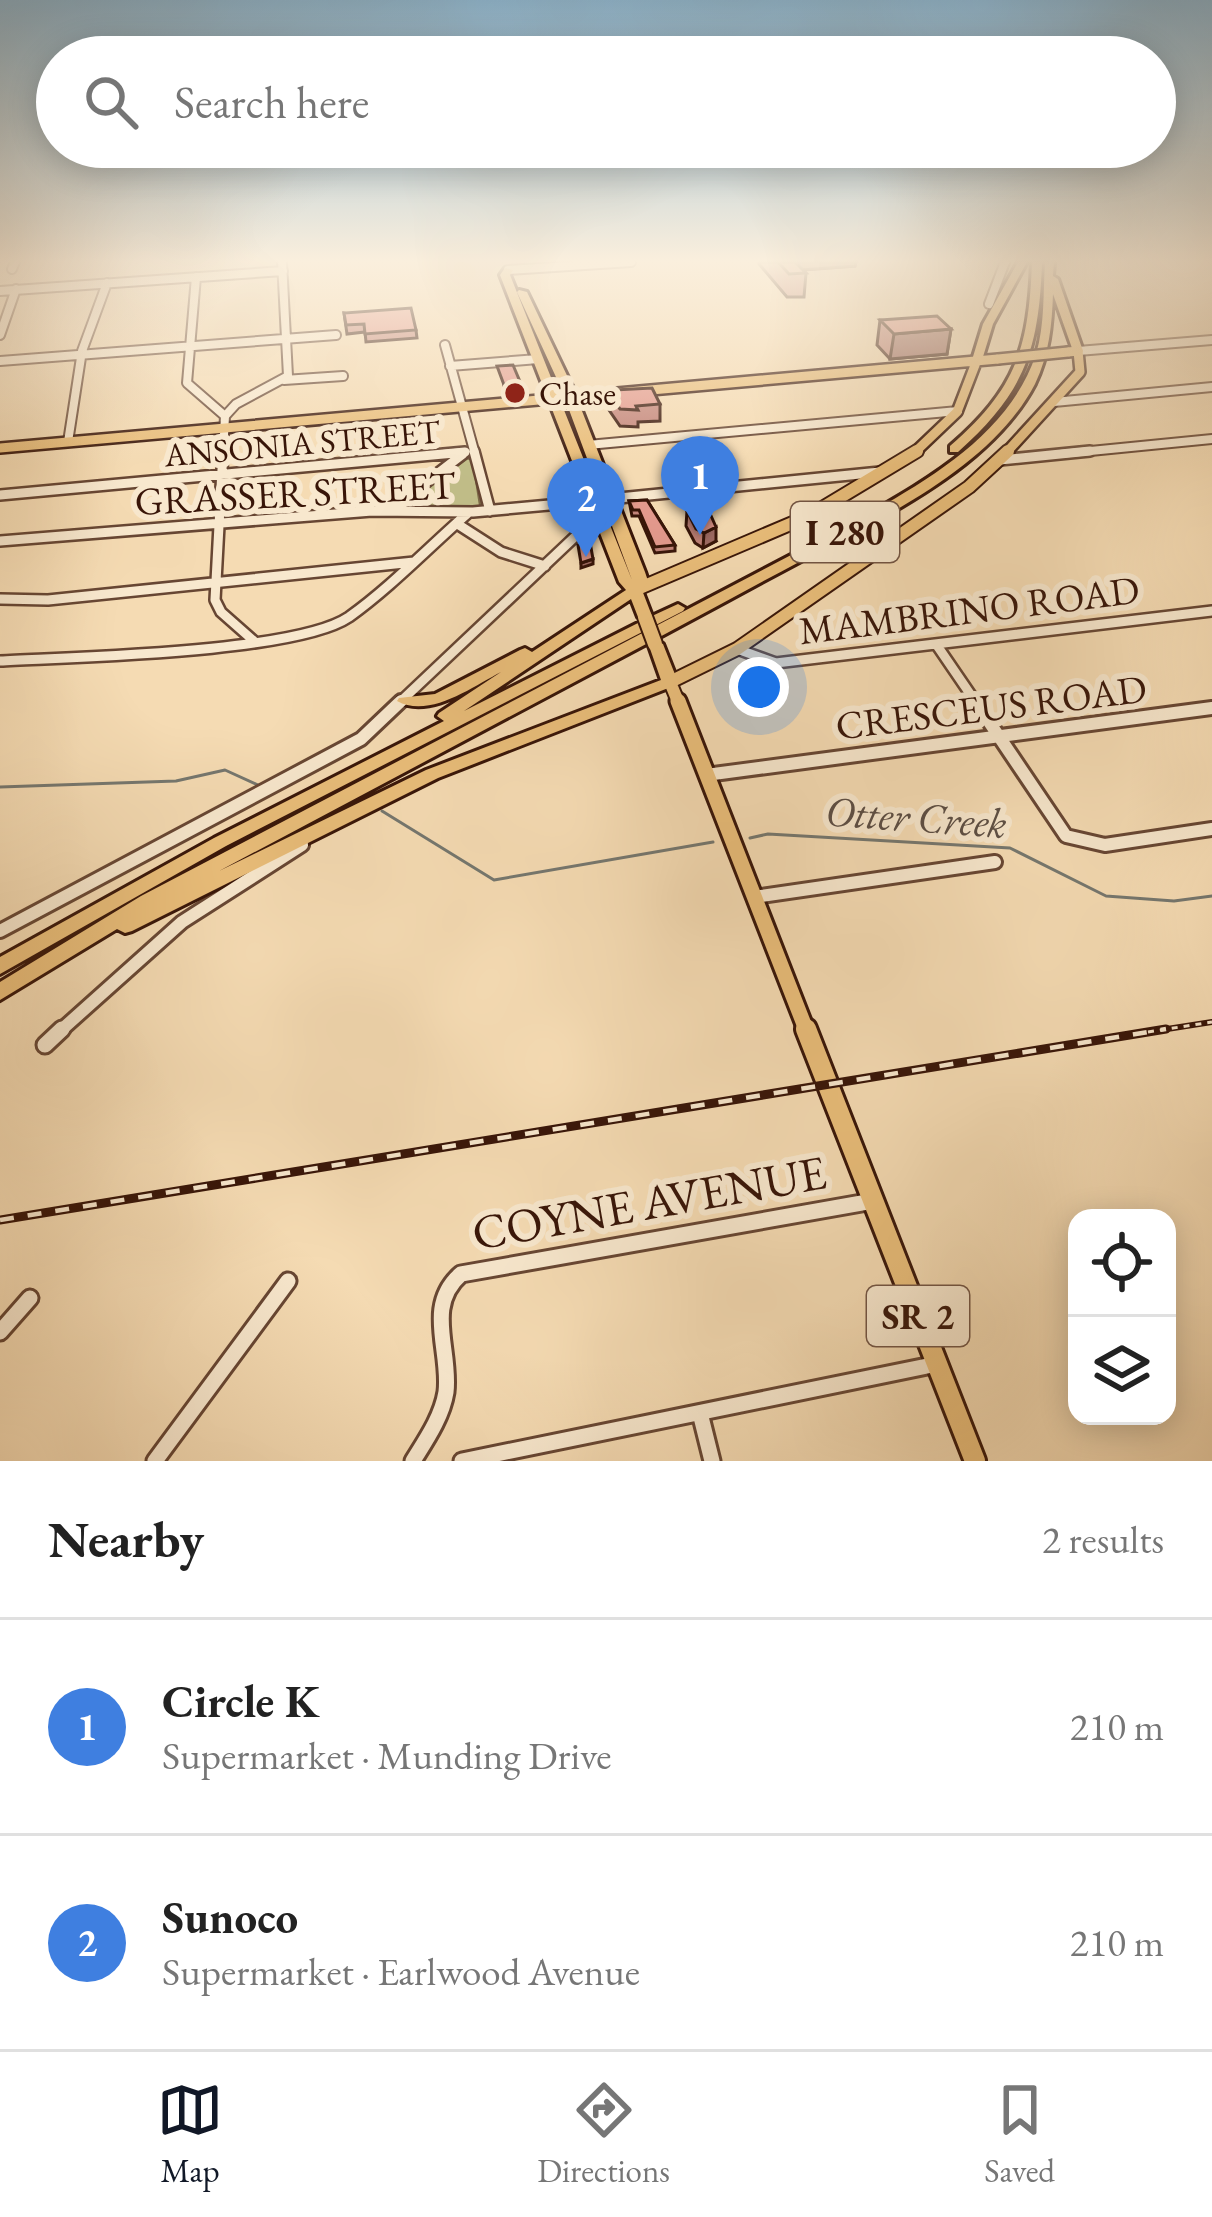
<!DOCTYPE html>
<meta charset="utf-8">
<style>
:root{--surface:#fff;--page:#f2f2f2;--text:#222;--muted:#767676;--line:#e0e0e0;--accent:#111827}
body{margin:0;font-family:"EB Garamond",serif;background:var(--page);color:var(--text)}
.controls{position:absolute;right:36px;bottom:36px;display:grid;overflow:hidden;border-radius:24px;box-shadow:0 6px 30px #0003}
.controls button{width:108px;height:108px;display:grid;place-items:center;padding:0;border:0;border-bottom:3px solid var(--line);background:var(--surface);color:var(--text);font:60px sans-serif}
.you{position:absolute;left:759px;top:687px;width:42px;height:42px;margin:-30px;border:9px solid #fff;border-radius:50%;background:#1a73e8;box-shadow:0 0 0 18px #1a73e833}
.badge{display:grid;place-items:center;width:78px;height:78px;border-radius:50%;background:var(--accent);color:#fff;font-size:39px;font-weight:700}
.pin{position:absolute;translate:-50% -99px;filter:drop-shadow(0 3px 6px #0008)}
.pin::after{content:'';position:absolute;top:63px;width:42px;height:36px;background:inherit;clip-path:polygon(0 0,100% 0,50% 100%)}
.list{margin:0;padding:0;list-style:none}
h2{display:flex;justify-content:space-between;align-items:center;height:156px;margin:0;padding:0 48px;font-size:51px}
h2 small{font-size:39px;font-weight:400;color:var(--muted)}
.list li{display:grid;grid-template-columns:78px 1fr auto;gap:36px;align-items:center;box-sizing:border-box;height:216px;padding:0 48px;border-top:3px solid var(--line)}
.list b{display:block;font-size:45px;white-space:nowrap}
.list p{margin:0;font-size:39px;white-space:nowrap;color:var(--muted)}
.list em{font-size:39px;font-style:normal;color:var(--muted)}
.icon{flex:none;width:66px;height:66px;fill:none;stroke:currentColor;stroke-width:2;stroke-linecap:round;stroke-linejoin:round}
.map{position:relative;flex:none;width:1212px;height:1461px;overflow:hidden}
.search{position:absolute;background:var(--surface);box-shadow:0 6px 30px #0003;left:36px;right:36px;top:36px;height:132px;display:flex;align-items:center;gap:30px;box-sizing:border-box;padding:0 42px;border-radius:66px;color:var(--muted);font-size:45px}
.sheet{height:588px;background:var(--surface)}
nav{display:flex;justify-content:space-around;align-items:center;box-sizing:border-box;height:168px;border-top:3px solid var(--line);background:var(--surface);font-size:33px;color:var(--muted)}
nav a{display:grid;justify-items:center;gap:6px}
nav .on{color:var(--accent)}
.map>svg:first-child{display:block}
</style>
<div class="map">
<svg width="1212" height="1461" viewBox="0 0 1212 1461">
<rect width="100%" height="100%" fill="#f5dbb3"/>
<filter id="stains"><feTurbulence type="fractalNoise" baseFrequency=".00167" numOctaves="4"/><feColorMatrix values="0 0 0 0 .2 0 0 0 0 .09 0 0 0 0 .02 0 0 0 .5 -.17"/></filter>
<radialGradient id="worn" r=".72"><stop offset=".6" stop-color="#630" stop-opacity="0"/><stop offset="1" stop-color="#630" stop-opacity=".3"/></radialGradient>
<path fill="#c1be89" stroke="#7c6a48" stroke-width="3" d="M467 458 473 459 481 509 403 506Z"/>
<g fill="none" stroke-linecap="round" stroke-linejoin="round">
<path stroke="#75776f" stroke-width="3" d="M0 787 176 781 225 770 258 785
M382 811 494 880 713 842
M750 838 768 834 1010 848 1106 896 1174 901 1212 896"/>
<g stroke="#674633" stroke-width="12">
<path id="minor-far3" d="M12 269 15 262
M508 270 631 262
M196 277 187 383 225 416 223 454
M0 291 283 271
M989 304 1005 262
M0 335 16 289
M445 345 475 454
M1078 351 1212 340
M0 361 336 335
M450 366 538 359
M284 380 343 376
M1054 402 1212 387
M225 416 236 404 288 376 282 262
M68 442 82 351 107 283
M588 445 958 411
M443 454 465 452
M1060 454 1212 439"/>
</g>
<g stroke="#674633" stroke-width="14">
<path id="minor-far2" d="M223 451 215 600 221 612 255 642
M474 451 490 511
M1000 460 1090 451
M0 495 465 452
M609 499 880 472
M390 510 463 454
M459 525 501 552 545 566
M0 541 372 511 473 512 593 501
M0 599 48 600 414 562
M936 644 977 704
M737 649 776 663 1212 611
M0 661C72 657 296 653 349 617 391 587 429 547 468 513
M398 704 581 531 604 526"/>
</g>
<g stroke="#674633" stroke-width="18">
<path id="minor-far1" d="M975 701 1066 836 1105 845 1212 829
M706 775 1212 708
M754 897 995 862
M0 931 361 739 401 701
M59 1032 182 922 302 845"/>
</g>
<g stroke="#674633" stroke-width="21">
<path id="minor" d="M45 1045 62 1029
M0 1332 30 1298
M700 1413 712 1461
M155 1461 288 1281
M413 1461C426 1440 442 1417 446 1392 451 1350 424 1306 461 1274L873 1201
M462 1461 937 1364"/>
</g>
<g stroke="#381508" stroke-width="14">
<path id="major-far3" d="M0 448 998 359
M913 454 957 412 977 360
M1005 454 1080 372 1078 351 1068 352"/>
</g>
<g stroke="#381508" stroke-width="16">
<path id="major-far2" d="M635 590 809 516 917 451
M679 704 670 682 737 649 969 487 1008 451"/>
</g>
<g stroke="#381508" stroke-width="21">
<path id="major-far1" d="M678 701 807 1032"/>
</g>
<g stroke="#381508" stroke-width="26">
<path id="major" d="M806 1029 975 1461"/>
</g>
<g stroke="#381508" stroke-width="6">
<path id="highway" d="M1018 262H1027L993 324 982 360 973 362 972 360 983 324Z
M1032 262H1042C1039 350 1025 392 958 452H950V446C1016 389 1029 348 1032 262Z
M1045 262H1054L1053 276 1058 279 1083 351 1082 353 1073 351 1053 294C1052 325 1049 355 1035 384 991 468 882 518 801 561 752 587 703 614 654 640L663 644 678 682 676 685 438 778 132 931 125 933 117 929 0 1000V982L141 896 854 522C924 482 1009 436 1036 354 1045 325 1043 292 1045 262ZM648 643 661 680 426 770 219 871Z
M505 268 513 270 510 275 632 580 561 388 517 292 519 290 527 292 573 388 645 572 648 581 642 590 652 616 678 604 685 608 683 611 226 846 0 974V957L214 838 444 721 437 716 439 713 501 672C472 687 429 719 397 701L399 698 435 694 520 650 525 648 532 652 626 590 619 582 500 275ZM631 599 638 617 642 621 464 711Z"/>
</g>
<use href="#minor-far3" stroke="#f8e8ce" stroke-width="8"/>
<use href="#minor-far2" stroke="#f8e8ce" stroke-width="9"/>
<use href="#minor-far1" stroke="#f8e8ce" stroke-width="12"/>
<use href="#minor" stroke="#f8e8ce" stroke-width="15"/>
<use href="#major-far3" stroke="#eabe7a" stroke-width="9"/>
<use href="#major-far2" stroke="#eabe7a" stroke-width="12"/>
<use href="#major-far1" stroke="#eabe7a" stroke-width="15"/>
<use href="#major" stroke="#eabe7a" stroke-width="20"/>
<use href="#highway" fill="#eabe7a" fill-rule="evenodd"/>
<g stroke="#381508" stroke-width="6">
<path id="rail-far1" d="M1148 1032 1212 1022"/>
</g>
<g stroke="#381508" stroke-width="9">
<path id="rail" d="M0 1220 1166 1029"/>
</g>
<use href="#rail-far1" stroke="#f8e8ce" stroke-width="3" stroke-dasharray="6" stroke-linecap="butt"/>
<use href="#rail" stroke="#f8e8ce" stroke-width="4.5" stroke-dasharray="14" stroke-linecap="butt"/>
<g stroke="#381508" stroke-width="14" stroke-linecap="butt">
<path id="major-bridge" d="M998 359 1068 352"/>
</g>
<g stroke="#381508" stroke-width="18" stroke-linecap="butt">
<path id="highway-bridge" d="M645 617 655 644"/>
</g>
<use href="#major-bridge" stroke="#eabe7a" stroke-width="9"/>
<use href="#highway-bridge" stroke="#eabe7a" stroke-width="14"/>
</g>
<path fill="#c38479" stroke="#381508" stroke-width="3" d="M759 262H856L855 266 803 270 806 273 804 297H787L759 264Z
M344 313 416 330 417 338 366 342 365 332 347 334Z
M880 320 951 329 947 354 890 359 877 345Z
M609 394 660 404V421L638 422V427L620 426 609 410Z
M647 500 675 545V551L655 553 639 516H632L629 501Z
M687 511 716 541 703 548 695 543 686 526Z"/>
<path fill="#9f6b63" stroke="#381508" stroke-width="3" d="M782 262H856L855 266 787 271Z
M951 329 947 354 890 359 894 334Z
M521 384V392L504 394V385Z
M716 527V541L703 548 704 533Z
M593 559V564L581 568V563Z"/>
<path fill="#e3998d" stroke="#381508" stroke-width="3" d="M778 262H795L806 273 789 274Z
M411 308 416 330 365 334 364 324 346 325 344 313Z
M937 316 951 329 894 334 880 320Z
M513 365 521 384 504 385 497 366Z
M652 388 660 404 636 406 638 410 620 409 609 394 614 390Z
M647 500 675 545 655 547 639 510H633L629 501Z
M708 509 716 527 704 533 696 529 687 511Z
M590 542 593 559 581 563 578 545Z"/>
<linearGradient id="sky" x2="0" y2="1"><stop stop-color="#8ab6d3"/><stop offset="0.56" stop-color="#faefdd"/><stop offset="1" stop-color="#faefdd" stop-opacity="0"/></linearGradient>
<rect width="1212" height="466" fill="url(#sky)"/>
<circle fill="#8f2418" stroke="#f8e8ce" stroke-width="4.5" cx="515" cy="393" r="12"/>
<g text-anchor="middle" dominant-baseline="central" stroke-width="12" stroke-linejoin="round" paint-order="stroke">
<g font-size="33" fill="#381508" stroke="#f8e8ce" text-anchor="start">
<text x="539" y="393">Chase</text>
</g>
<g font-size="33" fill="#381508" stroke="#f8e8ce">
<text transform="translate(302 443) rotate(-5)">ANSONIA STREET</text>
</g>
<g fill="#f8e8ce" stroke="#725443" stroke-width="3">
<rect x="791" y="502" width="108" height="60" rx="9"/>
<rect x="867" y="1286" width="102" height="60" rx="9"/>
</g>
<g font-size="36" font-weight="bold" fill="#381508">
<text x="845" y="532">I 280</text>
<text x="918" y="1316">SR 2</text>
</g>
<g font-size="39" fill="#381508" stroke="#f8e8ce">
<text transform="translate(295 493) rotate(-3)">GRASSER STREET</text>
<text transform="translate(969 610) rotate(-7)">MAMBRINO ROAD</text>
<text transform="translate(991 707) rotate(-7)">CRESCEUS ROAD</text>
</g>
<g font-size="42" font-style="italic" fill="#5c4e44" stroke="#f8e8ce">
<text transform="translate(916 817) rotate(4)">Otter Creek</text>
</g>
<g font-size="48" fill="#381508" stroke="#f8e8ce">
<text transform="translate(649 1202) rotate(-10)">COYNE AVENUE</text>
</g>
</g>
<rect width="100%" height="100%" filter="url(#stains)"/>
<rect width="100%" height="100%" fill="url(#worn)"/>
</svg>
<div class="controls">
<button><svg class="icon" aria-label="locate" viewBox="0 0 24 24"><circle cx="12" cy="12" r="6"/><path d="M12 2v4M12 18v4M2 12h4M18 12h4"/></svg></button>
<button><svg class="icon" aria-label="layers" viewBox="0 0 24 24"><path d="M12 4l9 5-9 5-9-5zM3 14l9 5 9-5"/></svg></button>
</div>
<div class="you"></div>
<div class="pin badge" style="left:700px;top:535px;background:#3f7fe0">1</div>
<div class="pin badge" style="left:586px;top:557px;background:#3f7fe0">2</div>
<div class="search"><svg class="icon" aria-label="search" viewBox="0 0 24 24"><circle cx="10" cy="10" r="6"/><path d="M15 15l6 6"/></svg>Search here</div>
</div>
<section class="sheet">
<h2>Nearby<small>2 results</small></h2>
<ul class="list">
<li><span class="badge" style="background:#3f7fe0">1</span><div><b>Circle K</b><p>Supermarket · Munding Drive</p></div><em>210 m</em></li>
<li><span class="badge" style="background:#3f7fe0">2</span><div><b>Sunoco</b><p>Supermarket · Earlwood Avenue</p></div><em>210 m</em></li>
</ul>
</section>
<nav>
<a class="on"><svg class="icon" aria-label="map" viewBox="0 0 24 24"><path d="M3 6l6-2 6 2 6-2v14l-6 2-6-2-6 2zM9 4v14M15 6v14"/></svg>Map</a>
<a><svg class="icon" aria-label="directions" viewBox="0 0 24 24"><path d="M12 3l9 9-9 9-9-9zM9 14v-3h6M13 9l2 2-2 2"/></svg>Directions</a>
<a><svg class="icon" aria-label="saved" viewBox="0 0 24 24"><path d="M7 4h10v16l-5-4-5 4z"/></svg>Saved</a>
</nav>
